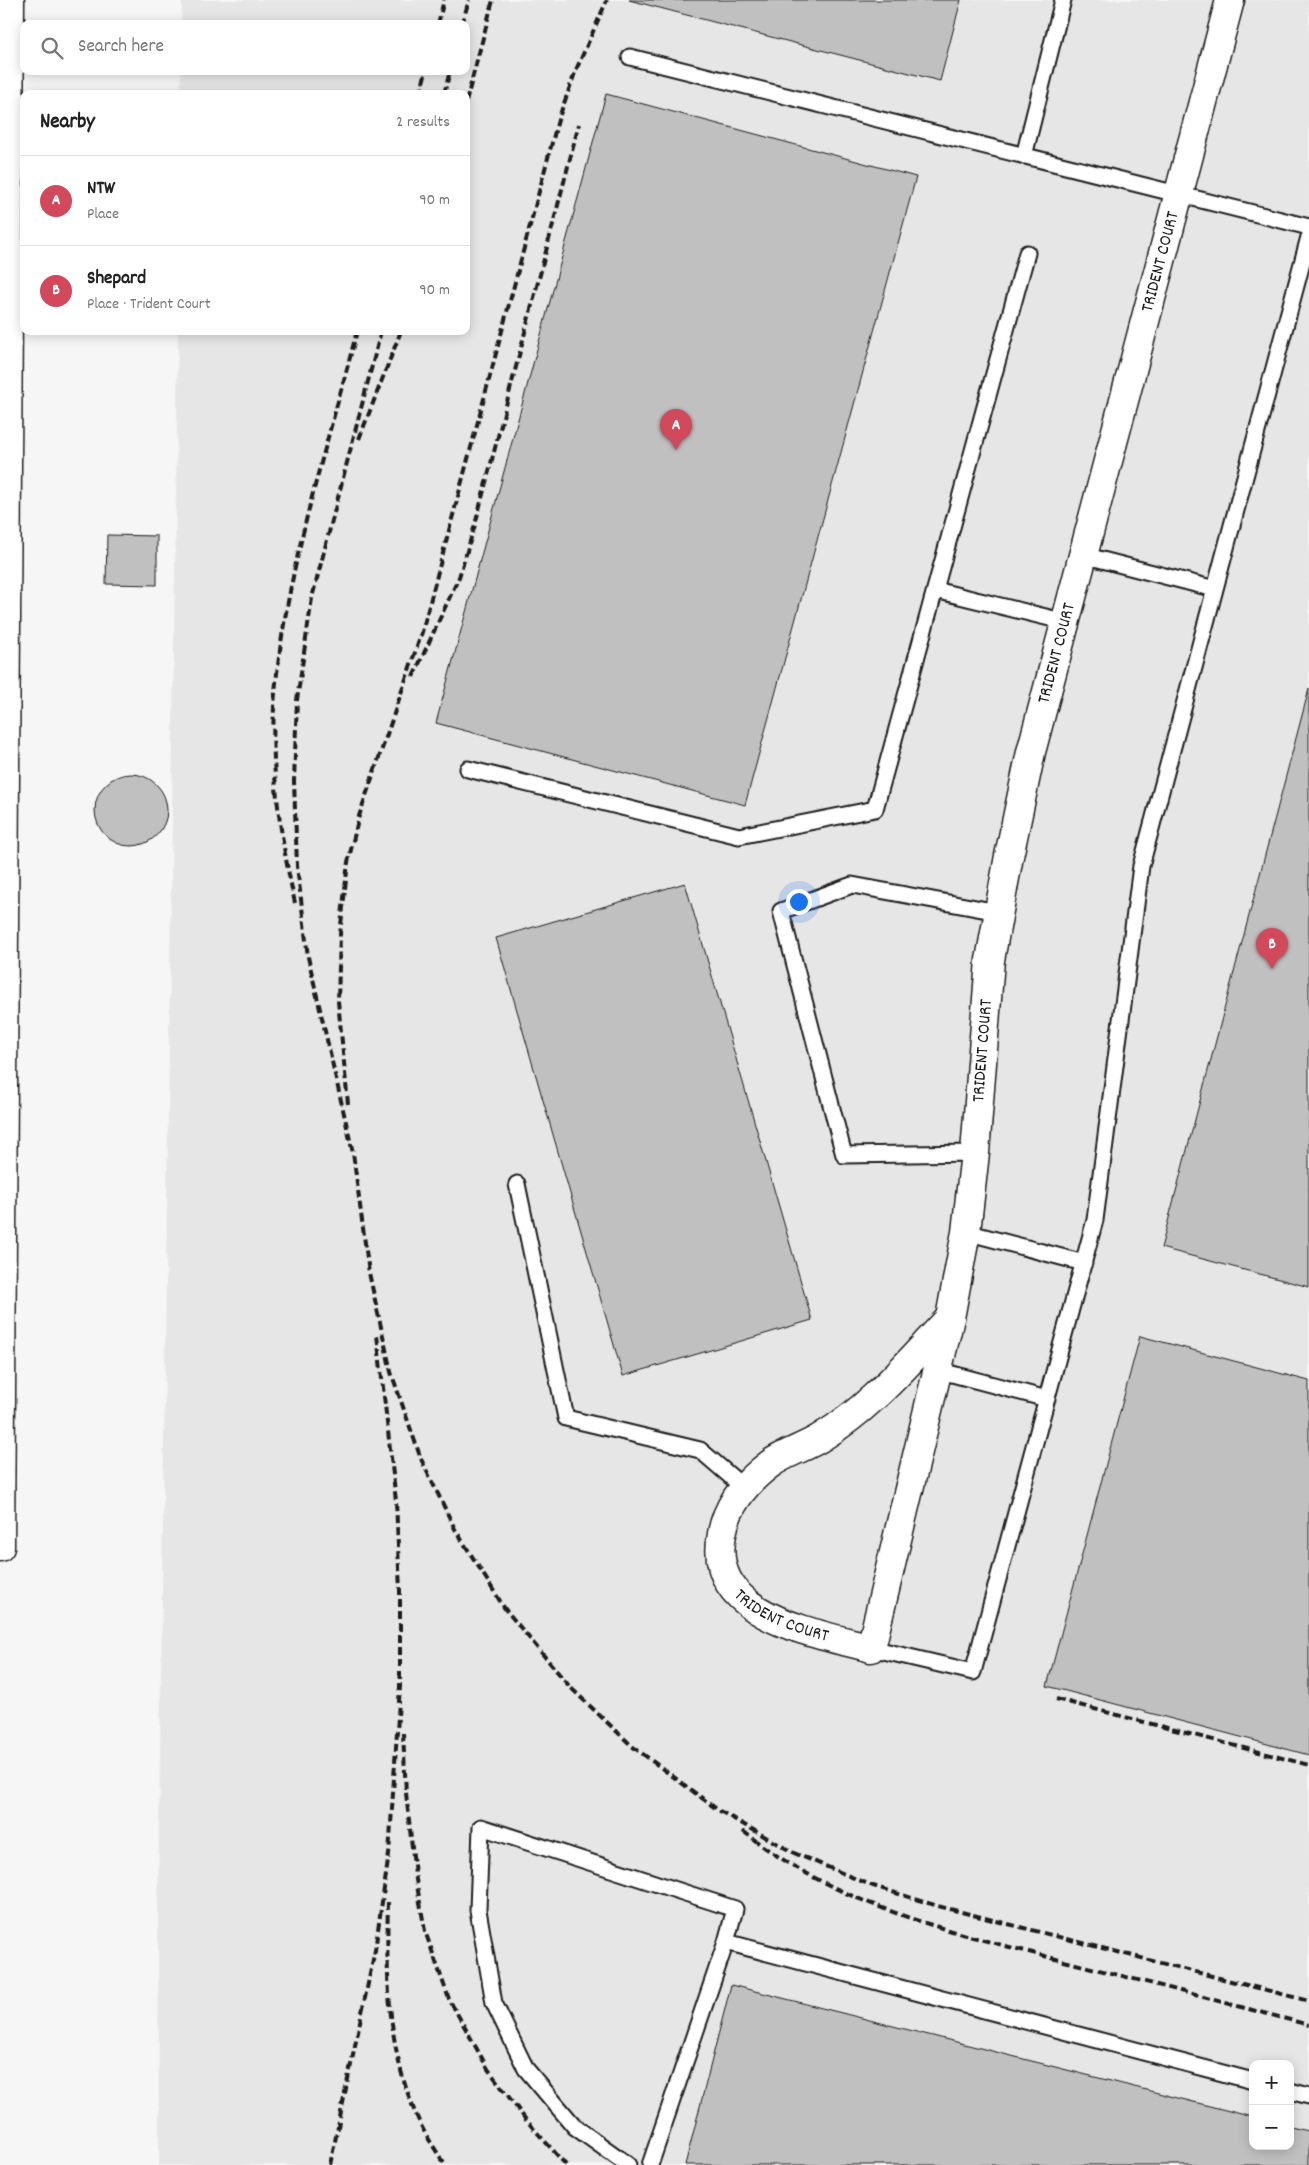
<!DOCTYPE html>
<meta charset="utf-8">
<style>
:root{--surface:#fff;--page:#f2f2f2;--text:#222;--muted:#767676;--line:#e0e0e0;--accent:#d1495b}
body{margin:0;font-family:Dekko,sans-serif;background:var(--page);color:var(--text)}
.controls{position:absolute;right:15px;bottom:15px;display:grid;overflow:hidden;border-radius:10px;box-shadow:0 2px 12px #0003}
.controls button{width:45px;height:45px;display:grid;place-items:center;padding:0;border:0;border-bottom:1px solid var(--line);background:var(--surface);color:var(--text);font:25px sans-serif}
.you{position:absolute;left:798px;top:901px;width:18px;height:18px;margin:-12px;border:4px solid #fff;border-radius:50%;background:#1a73e8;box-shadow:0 0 0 8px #1a73e833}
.badge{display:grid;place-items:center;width:32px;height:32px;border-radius:50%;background:var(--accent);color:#fff;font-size:16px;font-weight:700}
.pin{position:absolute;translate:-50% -41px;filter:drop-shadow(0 1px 2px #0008)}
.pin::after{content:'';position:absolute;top:26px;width:18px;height:15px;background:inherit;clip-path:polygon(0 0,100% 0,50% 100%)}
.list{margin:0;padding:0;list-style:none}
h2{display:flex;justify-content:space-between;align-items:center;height:65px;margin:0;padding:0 20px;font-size:21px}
h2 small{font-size:16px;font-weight:400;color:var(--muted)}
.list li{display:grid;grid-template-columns:32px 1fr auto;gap:15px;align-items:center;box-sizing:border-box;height:90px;padding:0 20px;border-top:1px solid var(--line)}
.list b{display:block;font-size:19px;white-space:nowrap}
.list p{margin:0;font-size:16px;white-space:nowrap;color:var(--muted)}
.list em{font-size:16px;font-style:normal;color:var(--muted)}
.icon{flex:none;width:28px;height:28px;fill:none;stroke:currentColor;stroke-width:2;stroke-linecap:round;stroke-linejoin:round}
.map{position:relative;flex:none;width:1309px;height:2165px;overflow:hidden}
.search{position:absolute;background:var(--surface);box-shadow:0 2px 12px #0003;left:20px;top:20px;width:450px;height:55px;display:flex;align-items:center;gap:12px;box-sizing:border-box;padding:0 18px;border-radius:10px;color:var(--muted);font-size:19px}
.panel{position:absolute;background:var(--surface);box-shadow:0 2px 12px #0003;left:20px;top:90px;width:450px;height:245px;border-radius:10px}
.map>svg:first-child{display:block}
</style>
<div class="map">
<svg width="1309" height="2165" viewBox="0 0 1309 2165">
<rect width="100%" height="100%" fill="#f6f6f6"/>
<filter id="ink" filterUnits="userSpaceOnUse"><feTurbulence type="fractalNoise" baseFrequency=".02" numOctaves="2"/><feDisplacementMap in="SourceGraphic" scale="10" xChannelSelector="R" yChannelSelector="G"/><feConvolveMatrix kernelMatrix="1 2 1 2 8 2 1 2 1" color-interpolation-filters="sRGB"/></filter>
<g filter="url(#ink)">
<path fill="#e6e6e6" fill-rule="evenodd" d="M182 0H1309V2165H159L158 1910 178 331H466V94H181V71H466V24H181ZM1253 2064H1290V2146H1253Z"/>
<path fill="#c0c0c0" stroke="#1c1c1c" d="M629 0H961L940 81Z
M606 94 916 177 745 805 436 723Z
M107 535 157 536V585L106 584Z
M1309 689V1287L1161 1248Z
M95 810a36 36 0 1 1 72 0a36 36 0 1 1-72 0Z
M685 883 812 1320 623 1376 496 938Z
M1140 1336 1309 1381V1755L1047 1686Z
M731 1985 1253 2117V2146H1290V2127L1309 2131V2165H685Z"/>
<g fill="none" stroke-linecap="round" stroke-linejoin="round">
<g stroke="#1c1c1c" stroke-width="19">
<path id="service" d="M630 57 1309 227
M1024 156 1063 0
M1083 555 1215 589
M935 590 1066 622
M468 769 739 836 875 809 1027 253
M975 1153 844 1155 781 911 852 885 998 912
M517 1184 566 1418 700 1450 743 1487
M966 1232 1084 1263
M937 1370 1047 1399
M871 1648 973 1672 1095 1220 1141 866 1309 237
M726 1942 1253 2081
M1290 2091 1309 2096
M628 2165 575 2127 526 2069 494 2003 478 1910 481 1827 735 1909 726 1942 650 2165"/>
</g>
<g stroke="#1c1c1c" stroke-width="31">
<g id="minor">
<path id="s1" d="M950 1318C925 1344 901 1373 874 1397 858 1412 838 1427 820 1438 804 1448 785 1453 770 1464 746 1482 727 1504 722 1534 706 1617 813 1632 871 1648L950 1318 966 1232 975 1153 990 960 1009 856 1031 752 1230 0"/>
</g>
</g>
<g stroke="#1c1c1c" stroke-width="31">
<path id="motorway" d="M0 1547 10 0"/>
</g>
<use href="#service" stroke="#fff" stroke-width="15"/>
<use href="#minor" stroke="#fff" stroke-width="28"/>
<use href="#motorway" stroke="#fff" stroke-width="28"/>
<path stroke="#1c1c1c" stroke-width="4" stroke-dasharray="8 4" stroke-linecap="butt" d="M438 24 444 0
M462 24 469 0
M420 94 426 71
M444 94 450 71
M466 102 493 0
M381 331 312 598 297 700 294 781 297 866 308 957 353 1153 369 1273 391 1372 421 1459 455 1529 505 1609 570 1687 632 1746 718 1810 794 1853 873 1886 938 1906 1309 2001
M359 439 401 331
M413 677 459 577 475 525 579 124
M295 903C280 837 269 761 275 693 286 570 326 450 357 331
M348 1104 338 1001 340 934 348 862 359 816 422 632 558 120 576 70 607 0
M1056 1699 1309 1765
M403 1733 406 1793 415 1874 425 1931 449 1999 488 2069 526 2120 566 2165
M743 1831C835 1905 948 1931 1060 1960 1143 1981 1226 2003 1309 2025
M388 1902C386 1976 387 2050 418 2119 425 2135 436 2150 445 2165
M330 2165 375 1950 389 1854 400 1686V1591L396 1501 377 1335"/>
</g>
</g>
<g text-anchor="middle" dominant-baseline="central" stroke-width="4" stroke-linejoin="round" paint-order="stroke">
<g font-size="18" fill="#1c1c1c" stroke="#fff">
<text stroke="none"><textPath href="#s1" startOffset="1950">TRIDENT COURT</textPath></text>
<text stroke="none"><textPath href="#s1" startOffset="1545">TRIDENT COURT</textPath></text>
<text stroke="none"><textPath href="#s1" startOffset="1140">TRIDENT COURT</textPath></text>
<text stroke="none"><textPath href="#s1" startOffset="435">TRIDENT COURT</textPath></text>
</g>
</g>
</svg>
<div class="controls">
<button>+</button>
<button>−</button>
</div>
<div class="you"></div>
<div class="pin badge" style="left:676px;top:450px">A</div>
<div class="pin badge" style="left:1272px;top:969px">B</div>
<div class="search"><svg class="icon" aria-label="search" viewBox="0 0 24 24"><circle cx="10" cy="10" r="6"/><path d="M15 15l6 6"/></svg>Search here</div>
<section class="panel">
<h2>Nearby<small>2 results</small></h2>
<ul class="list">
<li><span class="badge">A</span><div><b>NTW</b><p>Place</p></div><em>90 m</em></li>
<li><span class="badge">B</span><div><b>Shepard</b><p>Place · Trident Court</p></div><em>90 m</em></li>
</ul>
</section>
</div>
